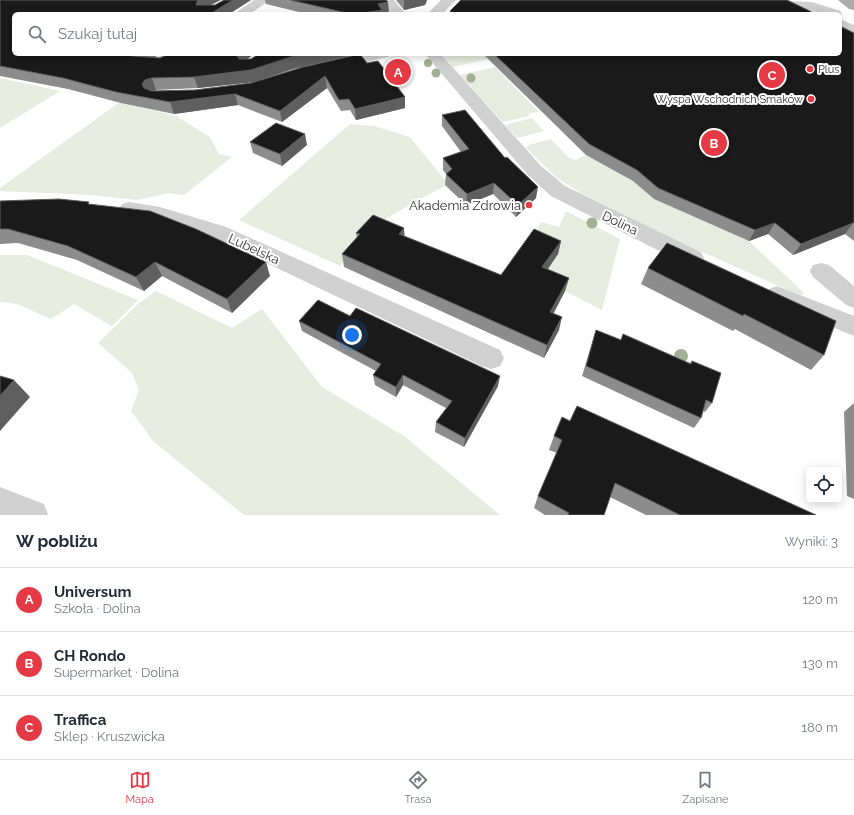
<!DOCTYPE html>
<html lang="pl">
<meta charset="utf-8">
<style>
:root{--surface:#fff;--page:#f2f2f3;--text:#1f2937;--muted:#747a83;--line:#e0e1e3;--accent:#e63946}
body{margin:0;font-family:Raleway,sans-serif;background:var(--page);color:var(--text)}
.controls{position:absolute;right:12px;bottom:12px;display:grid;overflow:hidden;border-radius:6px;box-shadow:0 2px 10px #0003}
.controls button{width:36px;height:36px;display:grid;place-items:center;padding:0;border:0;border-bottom:1px solid var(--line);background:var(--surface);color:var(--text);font:20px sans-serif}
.you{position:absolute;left:352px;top:335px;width:14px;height:14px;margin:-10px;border:3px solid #fff;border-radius:50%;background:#1a73e8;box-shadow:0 0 0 6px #1a73e833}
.badge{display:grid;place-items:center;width:26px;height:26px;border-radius:50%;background:var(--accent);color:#fff;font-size:13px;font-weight:700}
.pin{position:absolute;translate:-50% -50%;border:2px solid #fff;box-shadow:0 1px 4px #0006}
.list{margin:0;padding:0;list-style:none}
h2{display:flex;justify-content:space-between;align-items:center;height:52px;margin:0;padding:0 16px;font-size:17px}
h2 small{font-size:13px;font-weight:400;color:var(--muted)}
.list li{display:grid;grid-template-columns:26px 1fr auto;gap:12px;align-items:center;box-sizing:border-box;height:64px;padding:0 16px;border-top:1px solid var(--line)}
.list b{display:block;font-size:15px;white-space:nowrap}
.list p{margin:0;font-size:13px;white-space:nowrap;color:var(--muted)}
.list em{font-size:13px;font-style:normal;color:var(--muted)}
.icon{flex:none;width:22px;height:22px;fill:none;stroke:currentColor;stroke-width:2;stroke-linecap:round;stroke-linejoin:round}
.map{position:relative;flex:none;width:854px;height:515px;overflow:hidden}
.search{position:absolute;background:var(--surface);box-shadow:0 2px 10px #0003;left:12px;right:12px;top:12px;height:44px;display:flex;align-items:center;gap:10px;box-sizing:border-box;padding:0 14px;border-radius:6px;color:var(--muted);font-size:15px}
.sheet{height:244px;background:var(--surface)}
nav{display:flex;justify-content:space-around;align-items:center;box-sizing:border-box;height:56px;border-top:1px solid var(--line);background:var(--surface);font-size:11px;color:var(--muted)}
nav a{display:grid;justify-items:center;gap:2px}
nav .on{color:var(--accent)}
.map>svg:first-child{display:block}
</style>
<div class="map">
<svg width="854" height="515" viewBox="0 0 854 515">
<rect width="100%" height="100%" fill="#fff"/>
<path fill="#e6ecdf" d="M442 54H482L488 59 453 67Z
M495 67 539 112 529 113 530 116 503 122 460 75Z
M0 78 60 91 0 128Z
M120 102 176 116 210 137 219 154 232 157 184 195 169 193 137 200 92 195 0 191V188Z
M532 118 544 131 522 137H516L505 125Z
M350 124 374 126 410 137 448 184 383 220 340 266 239 220Z
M551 139 568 157 576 160 586 155 633 181 654 199 749 241 804 293 802 295 790 291 680 242 581 193 557 178 526 148 529 145Z
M566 211 620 239 602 310 565 291 540 281 557 254 530 243 541 222 559 227Z
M0 255H27L138 300 112 326 74 304 51 319 17 304 0 302Z
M156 291 232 328 262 309 322 387 404 436 500 515H244L154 442 131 411 139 390 132 373 98 343 138 304Z"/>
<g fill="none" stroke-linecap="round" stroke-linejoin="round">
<path fill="#d0d0d0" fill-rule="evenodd" d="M254 0H270L250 14H234Z
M380 0H394L406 14H392Z
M441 0H456L442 14H427Z
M786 1 812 2 840 11 842 14 840 17V14H822L810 10 781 8 779 5 781 2Z
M840 19 854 25V35L840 29Z
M125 54H143L140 58 153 59 167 54H186C171 75 141 67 122 62L119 59Z
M362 54H391L388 57 333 70 328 68 325 65 328 62Z
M425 54H441L541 166 565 186 701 252 704 258 701 264 693 266 685 264 551 196 527 174Z
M129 202 160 207 226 227 500 350 504 358 500 366 491 369 482 366 212 237 159 221 122 214 119 209 122 204Z
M821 263 829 265 854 286V308L846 305 813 277 810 271 813 265Z
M777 286 854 316V336L769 301 765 295 769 289Z
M0 487 44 504 48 515H0Z"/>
<path fill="#ababab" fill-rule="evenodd" d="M838 0H854V10L849 9Z"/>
</g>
<g fill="#a2b095">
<circle cx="428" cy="63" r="4"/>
<circle cx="436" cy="73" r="4.5"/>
<circle cx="471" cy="78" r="4.5"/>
<circle cx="592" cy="223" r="5.5"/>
<circle cx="681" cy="356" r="7"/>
</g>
<path fill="#8c8c8c" d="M0 0 215 5 224 0H251L229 14 14 54 143 57 142 54H163L154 57 160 58 169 54H254L247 59H251L259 54H353V55L293 69 254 82 198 88 156 90 151 91 195 90 251 83 367 63 405 108 356 120 350 110 341 111 327 88 282 122 238 105 174 114 121 103 68 89 0 76Z
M265 0H386L389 13 382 14H307L266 4Z
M396 0H427L425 5 404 10Z
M854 33V241L845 234 793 255 768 234 749 241 654 199 633 181 586 155 483 54H840Z
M442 115 536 198 516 217 493 194 466 205 445 185 446 174 443 170V158L461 152 442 126Z
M250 142 307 145 282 166 253 153Z
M0 201 90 204 270 276 232 313 162 276 144 291 77 260 18 243 0 244Z
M404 228V236L501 275 561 241 558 254 547 269 569 278 565 291 554 313 559 330 544 358 344 267 342 254 357 238 356 233Z
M667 243 824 355 811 370 735 329 733 331 641 284 648 268Z
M350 316 498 386 464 447 435 432 436 422 446 408 403 385 396 397 375 385 373 375 376 371 302 331 299 321Z
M596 330 621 340 690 363 692 361 712 403 705 412 703 411 701 418 694 428 582 376Z
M854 403V499L847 496 844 412Z
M570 421 816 515H646L610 497 604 515H545L534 508 538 496 557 453 549 450 554 436Z"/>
<path fill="#5f5f5f" d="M198 0H221L201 10 196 5Z
M233 0H251L229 14H210Z
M404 0H427L425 5 404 10Z
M388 2 389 13 382 14H358L378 4Z
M152 54H163L153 57Z
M236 54H254L239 65Z
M306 54H353V55L293 69 254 82 198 88 194 77Z
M325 76 327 88 282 122 280 111Z
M152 78 156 90 150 92 147 95 142 84 145 80Z
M235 94 238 105 174 114 170 102Z
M405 97V108L356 120 355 109Z
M305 134 307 145 282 166 280 154Z
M494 183 493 194 466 205 467 194Z
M538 187 536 198 516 217 518 205Z
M775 223 768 234 749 241 755 230Z
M853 223 845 234 793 255 801 244Z
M404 228 405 242 399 234Z
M561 241 558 254 540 281 542 267Z
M155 262 162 276 144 291 136 277Z
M266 262 270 276 232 313 227 299Z
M569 278 565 291 547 325 550 312Z
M562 317 559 330 544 358 547 345Z
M403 375V385L396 397V387Z
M500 376 498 386 464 447 465 438Z
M14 380 30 397 0 431V396Z"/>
<path fill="#1a1a1a" stroke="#5f5f5f" d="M0 0H198L196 5H215L224 0H233L210 14H14V54H124L133 56 160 58 169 54H236L239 59H251L259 54H306L291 57 251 70 194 77 152 78 145 80 142 84 144 88 152 91 195 90 251 83 303 67 360 54 367 63 378 61 405 97 355 109 349 99 339 100 325 76 280 111 235 94 170 102 116 92 63 78 0 66Z
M290 0H386L388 2 378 4 382 10 358 14H351Z
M461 0H787L816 14H452L450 11Z
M840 26 854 33V223H853L801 244 775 223 755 230 658 188 637 170 589 144 494 54H840Z
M465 110 505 158 507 157 538 187 518 205 494 183 467 194 446 174 452 169 443 158 469 149 442 115Z
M276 123 305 134 280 154 250 142Z
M59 199 89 202 88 204 150 211 196 229 266 262 227 299 155 262 136 277 68 246 8 229H0V201Z
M373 215 404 228 399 234 501 275 534 229 561 241 542 267 569 278 550 312 562 317 547 345 342 254 360 234 356 233Z
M667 243 836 321 824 355 744 314 743 316 648 268Z
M318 300 350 316 356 308 500 376 465 438 436 422 452 401 403 375 396 387 373 375 381 364 299 321Z
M596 330 621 340 623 334 691 364 692 361 721 373 712 403 706 400 701 418 586 366Z
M0 376 14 380 0 396Z
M577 406 816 515H680L615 483 604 515H568L569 513 538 496 562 440 554 436 562 417 570 421Z"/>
<g fill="#e63946" stroke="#fff" stroke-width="1.5">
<circle cx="810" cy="69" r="4"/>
<circle cx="811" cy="99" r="4"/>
<circle cx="529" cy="205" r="4"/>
</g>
<g text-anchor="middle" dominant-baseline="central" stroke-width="4" stroke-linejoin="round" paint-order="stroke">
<g font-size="11" fill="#333" stroke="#fff" text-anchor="start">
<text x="818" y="69">Plus</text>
<text x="803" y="99" text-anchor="end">Wyspa Wschodnich Smaków</text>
</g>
<g font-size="13" fill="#333" stroke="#fff" text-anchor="end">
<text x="521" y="205">Akademia Zdrowia</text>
</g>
<g font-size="13" fill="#333" stroke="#fff">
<text transform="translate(620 223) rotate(26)">Dolina</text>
<text transform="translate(254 249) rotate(25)">Lubelska</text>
</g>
</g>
</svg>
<div class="controls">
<button><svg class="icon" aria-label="locate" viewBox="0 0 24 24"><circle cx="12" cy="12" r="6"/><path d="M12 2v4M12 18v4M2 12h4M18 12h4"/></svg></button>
</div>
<div class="you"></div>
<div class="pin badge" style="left:398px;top:72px">A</div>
<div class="pin badge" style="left:714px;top:143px">B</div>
<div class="pin badge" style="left:772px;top:75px">C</div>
<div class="search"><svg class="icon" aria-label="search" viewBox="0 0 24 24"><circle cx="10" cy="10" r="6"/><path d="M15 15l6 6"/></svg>Szukaj tutaj</div>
</div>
<section class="sheet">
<h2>W pobliżu<small>Wyniki: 3</small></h2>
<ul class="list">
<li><span class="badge">A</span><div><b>Universum</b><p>Szkoła · Dolina</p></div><em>120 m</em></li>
<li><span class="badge">B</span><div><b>CH Rondo</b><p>Supermarket · Dolina</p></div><em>130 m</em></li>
<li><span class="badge">C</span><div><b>Traffica</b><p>Sklep · Kruszwicka</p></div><em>180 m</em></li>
</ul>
</section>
<nav>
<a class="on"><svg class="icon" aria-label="map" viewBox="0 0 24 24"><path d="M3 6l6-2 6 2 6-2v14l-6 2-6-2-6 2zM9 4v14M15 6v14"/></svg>Mapa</a>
<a><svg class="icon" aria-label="directions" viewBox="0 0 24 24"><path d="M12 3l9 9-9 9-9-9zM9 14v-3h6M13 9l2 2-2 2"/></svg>Trasa</a>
<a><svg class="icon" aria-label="saved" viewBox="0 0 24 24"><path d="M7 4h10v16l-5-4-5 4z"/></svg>Zapisane</a>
</nav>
